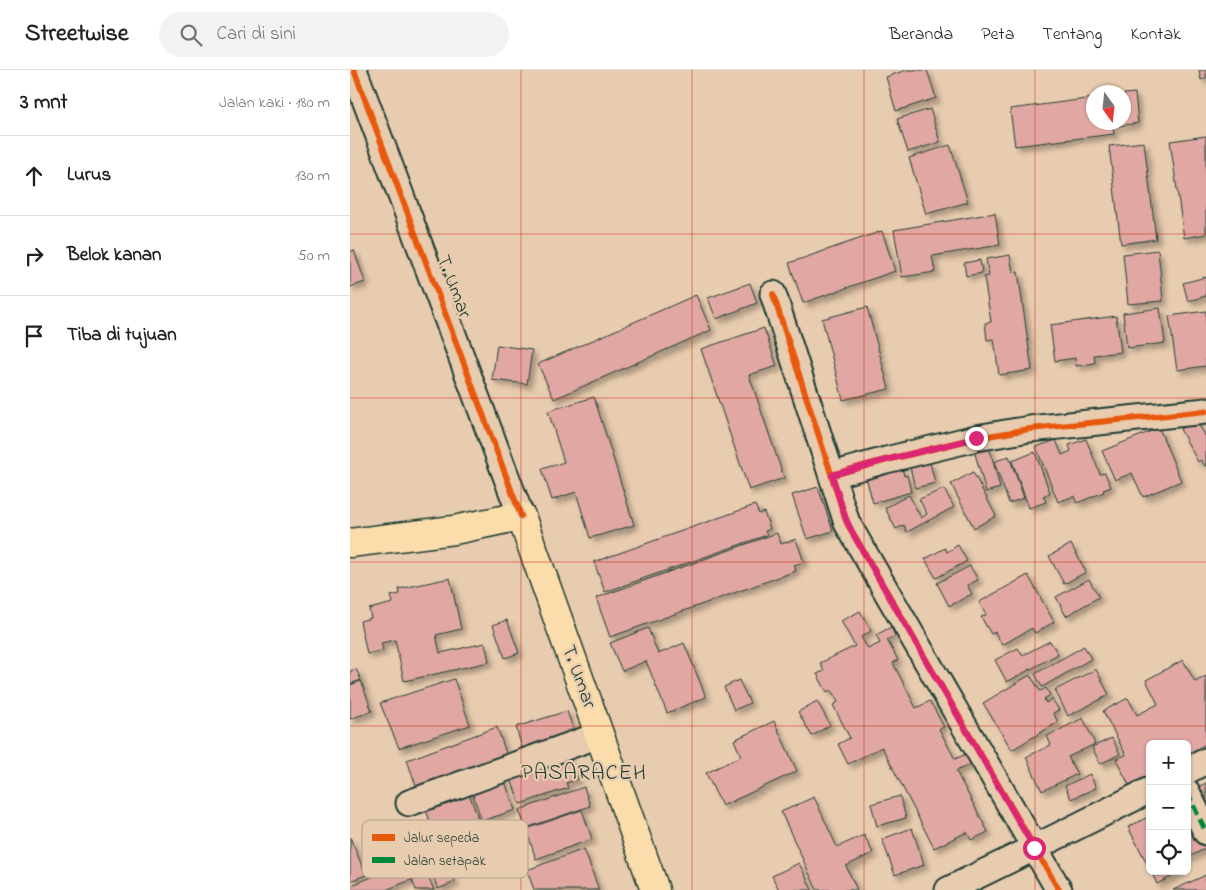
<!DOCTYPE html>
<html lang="id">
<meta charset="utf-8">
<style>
:root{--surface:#fff;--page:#f2f2f2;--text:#202124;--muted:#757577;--line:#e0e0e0}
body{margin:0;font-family:"Indie Flower",sans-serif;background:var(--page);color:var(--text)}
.controls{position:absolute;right:15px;bottom:15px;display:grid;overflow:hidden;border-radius:8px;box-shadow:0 1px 4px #0004}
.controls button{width:45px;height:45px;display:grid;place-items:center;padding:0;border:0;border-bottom:1px solid var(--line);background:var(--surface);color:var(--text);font:25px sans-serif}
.compass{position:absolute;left:736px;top:15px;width:45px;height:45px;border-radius:50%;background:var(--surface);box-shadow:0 1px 4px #0004;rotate:165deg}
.stop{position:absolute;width:15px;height:15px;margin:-11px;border:4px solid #db2777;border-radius:50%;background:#fff}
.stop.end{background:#db2777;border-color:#fff;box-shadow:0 1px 5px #0008}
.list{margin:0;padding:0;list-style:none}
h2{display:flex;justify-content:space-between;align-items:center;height:65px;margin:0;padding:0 20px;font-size:21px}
h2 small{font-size:16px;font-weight:400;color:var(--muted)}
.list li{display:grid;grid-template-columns:32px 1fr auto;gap:15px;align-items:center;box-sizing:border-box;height:80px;padding:0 20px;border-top:1px solid var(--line)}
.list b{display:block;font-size:19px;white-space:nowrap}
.list em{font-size:16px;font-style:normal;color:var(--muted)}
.icon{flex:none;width:28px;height:28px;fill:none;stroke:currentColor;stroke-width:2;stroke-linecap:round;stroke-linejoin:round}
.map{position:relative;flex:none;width:856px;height:820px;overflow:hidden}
header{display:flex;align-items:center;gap:30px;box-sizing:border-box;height:70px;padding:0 25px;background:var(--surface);border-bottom:1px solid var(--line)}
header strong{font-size:24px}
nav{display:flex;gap:28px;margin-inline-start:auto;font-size:18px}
.search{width:350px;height:45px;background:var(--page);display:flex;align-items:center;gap:12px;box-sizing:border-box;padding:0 18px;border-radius:28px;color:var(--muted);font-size:19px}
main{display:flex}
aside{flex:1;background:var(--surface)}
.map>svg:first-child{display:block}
</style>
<header>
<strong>Streetwise</strong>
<div class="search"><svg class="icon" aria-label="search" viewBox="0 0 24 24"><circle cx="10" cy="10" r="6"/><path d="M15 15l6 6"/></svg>Cari di sini</div>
<nav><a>Beranda</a><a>Peta</a><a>Tentang</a><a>Kontak</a></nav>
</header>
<main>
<aside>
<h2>3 mnt<small>Jalan kaki · 180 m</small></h2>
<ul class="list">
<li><svg class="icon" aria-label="ahead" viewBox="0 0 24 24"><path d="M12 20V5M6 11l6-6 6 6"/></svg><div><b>Lurus</b></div><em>130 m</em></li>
<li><svg class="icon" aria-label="right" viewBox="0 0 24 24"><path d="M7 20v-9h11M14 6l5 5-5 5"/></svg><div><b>Belok kanan</b></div><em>50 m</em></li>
<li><svg class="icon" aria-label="arrive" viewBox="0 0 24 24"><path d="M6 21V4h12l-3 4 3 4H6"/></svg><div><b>Tiba di tujuan</b></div></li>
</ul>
</aside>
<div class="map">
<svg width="856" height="820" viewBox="0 0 856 820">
<defs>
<filter id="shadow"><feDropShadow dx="4.5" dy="4.5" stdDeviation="2.5" flood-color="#0004"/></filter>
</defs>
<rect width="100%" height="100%" fill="#e8ccaf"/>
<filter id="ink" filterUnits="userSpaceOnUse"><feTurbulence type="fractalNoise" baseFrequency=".02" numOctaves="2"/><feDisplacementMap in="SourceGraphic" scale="10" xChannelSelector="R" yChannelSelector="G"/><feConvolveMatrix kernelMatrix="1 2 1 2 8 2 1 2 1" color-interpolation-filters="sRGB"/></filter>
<g filter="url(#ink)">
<path fill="#e1a7a3" stroke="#1f3d34" filter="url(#shadow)" d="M556 0H577L586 28 546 41 536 7Z
M849 0H856V8L851 10Z
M785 23 788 53 763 57 764 64 665 76 660 39 744 28V52H774V24Z
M580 39 590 72 558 82 547 49Z
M856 66V164L834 168 820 71Z
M794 72 806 169 771 174 759 76Z
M600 75 618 132 576 144 559 88Z
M645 143 650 175 582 186 585 202 552 207 544 160Z
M532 161 545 201 453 233 439 193Z
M4 180 15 212 0 217V182Z
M808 180 813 231 778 234 773 184Z
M660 185 663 203 668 202 682 300 649 305 644 269 637 270 635 253 641 252 634 207 639 206 636 189Z
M630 190 632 203 616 206 614 193Z
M856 207V226L838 231 833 213Z
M400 213 407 233 366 249 358 228Z
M346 225 361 260 204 329 188 294Z
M517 237 539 319 493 330 472 249Z
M810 238 815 273 777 278 773 243Z
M856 241V296L827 300 819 246Z
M766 246 771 282 744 285 745 293 726 296 725 288 705 291 700 255Z
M414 258 427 296 399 305 434 408 399 420 351 279Z
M147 275 182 280 177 314 142 310Z
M244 327 284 455 240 468 226 422 202 430 192 399 214 392 198 341Z
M846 350 856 367V395L855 396 851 390 848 392 830 359Z
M809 358 831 411 793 427 782 403 765 410 752 381Z
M736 369 750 404 755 403 761 417 753 420 754 422 727 433 724 426 708 432 686 377 706 370 712 385 721 381 719 375Z
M639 376 650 418 636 422 624 380Z
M685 382 700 423 693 426 696 432 679 438 662 391Z
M659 386 674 428 659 433 644 392Z
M580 392 585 413 565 418 560 397Z
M552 397 554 406 557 405 561 422 523 433 516 407Z
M623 402 646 446 624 458 601 414Z
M468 417 483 461 457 469 442 425Z
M594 419 604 437 557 462 554 455 546 459 535 438 559 425 571 448 577 444 569 429Z
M405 435 409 444 414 442 420 459 415 461 417 465 255 522 244 492Z
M427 463 431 474 446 469 454 492 444 495 446 501 260 567 246 528Z
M721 474 736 502 714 514 699 486Z
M608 475 617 491 586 508 575 489 595 478 597 482Z
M620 496 628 510 617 515 622 524 599 536 587 513Z
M678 505 704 552 685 563 682 558 652 575 645 562 641 564 631 547 636 545 629 532Z
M100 508 111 559 86 565 90 583 135 573 139 592 54 611 45 570 31 573 33 580 17 584 10 551 21 548 19 539 43 533 41 526 50 524 49 519Z
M739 509 749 527 716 546 706 527Z
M510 541 521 561 511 567 518 579 530 573 526 565 541 557 545 566 537 570 548 590 543 593 566 638 580 631 594 657 589 659 605 689 616 684 621 694 606 701 638 762 621 770 617 762 584 778 532 677 498 694 488 674 500 668 483 635 488 632 481 620 477 622 467 604 474 601 470 593 505 576 491 551Z
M157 550 169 583 155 588 143 555Z
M298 558 308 584 334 573 356 627 317 643 296 591 272 601 260 573Z
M700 571 708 584 657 612 645 590 668 578 673 585Z
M734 576 741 589 692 617 685 604Z
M833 590 845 612 856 606V674L837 684V674H800V704L779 715 766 689 776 685 753 641 778 628 787 645 808 634 796 610Z
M6 599 11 610 0 614V601Z
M746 599 759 625 718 646 705 620Z
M680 605 690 621 696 618 700 625 694 629 696 633 702 629 709 640 703 643 708 652 662 680 633 633Z
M104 609 120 655 49 678 30 633Z
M389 610 400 633 384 640 374 617Z
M11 611 22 641 0 649V615Z
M467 631 480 655 462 666 448 642Z
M217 641 225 664 173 681 166 657Z
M733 648 745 674 718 687 727 704 692 721 676 687 701 675 697 666Z
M424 651 447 701 372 736 356 703 391 686 384 670Z
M147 657 157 686 67 718 57 690Z
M762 668 770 684 750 694 742 677Z
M210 689 211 693 221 690 228 709 216 713 218 718 170 734 160 706Z
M740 704 746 718 721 729 715 716Z
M153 706 165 740 132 751 120 717Z
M856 713V742L844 719Z
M234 717 240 736 176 758 169 740Z
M117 718 129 751 85 766 74 734Z
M550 726 556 748 527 756 521 734Z
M464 727 487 777 514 765 523 783 496 796 507 820H467L431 742Z
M837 731 856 768V778L837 788Z
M232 740 242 769 186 789 176 759Z
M800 746V799L778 757Z
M562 758 574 795 545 805 532 769Z
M0 767 16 805 0 811Z
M91 776 105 812 88 819 74 783Z
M234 779 249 820H184L177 800Z
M63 790 70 806 36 820H0V816Z
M449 793 462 820H429L422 806Z
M801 801H831V802L807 814Z
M77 804 84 820H66L62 810Z
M856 805V819L854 820H823Z"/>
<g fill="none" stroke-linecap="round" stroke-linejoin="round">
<g stroke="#1f3d34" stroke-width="29">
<path id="street" d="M4 0 171 446
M423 224 497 453 709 820
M482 405 536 390 626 368 680 359 856 341
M837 701 856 691
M837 722 856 762
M59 733 249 665
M598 820 684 778 800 720"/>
</g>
<g stroke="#1f3d34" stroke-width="31">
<path id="primary" d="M0 473 104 460 171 446 305 820"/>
</g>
<use href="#street" stroke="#e8ccaf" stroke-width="25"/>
<use href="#primary" stroke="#faddab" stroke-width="28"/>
<path stroke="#00873e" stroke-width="5" stroke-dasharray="10 5" stroke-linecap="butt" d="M837 722 856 762"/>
<g stroke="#e8ccaf" stroke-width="9">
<path id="cycleway" d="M4 0 171 446
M423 224 497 453 709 820
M482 405 536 390 626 368 680 359 856 341"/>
</g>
<use href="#cycleway" stroke="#e8590c" stroke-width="6"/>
</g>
</g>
<g fill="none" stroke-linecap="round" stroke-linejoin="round" filter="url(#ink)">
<path stroke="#db2777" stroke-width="6" d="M626 368 536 390 482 405 495 447 502 462 684 778"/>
</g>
<path fill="none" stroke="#c8321e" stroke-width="1" stroke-opacity="0.55" d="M171 0V820M342 0V820M514 0V820M685 0V820M0 164H856M0 328H856M0 492H856M0 656H856"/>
<g text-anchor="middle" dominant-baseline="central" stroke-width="4.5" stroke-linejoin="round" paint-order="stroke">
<g font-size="20" fill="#1f3d34" stroke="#e8ccaf">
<text transform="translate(103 217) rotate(69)">T. Umar</text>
<text transform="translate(228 607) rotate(70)">T. Umar</text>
</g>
<g font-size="22" letter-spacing="1" fill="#1f3d34" stroke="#e8ccaf">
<text x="234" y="704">PASARACEH</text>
</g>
</g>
<rect x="12" y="750" width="166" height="58" rx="8" fill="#e8ccaf" stroke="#aca18a" stroke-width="1"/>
<rect x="22" y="764" width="23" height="7" fill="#e8590c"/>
<rect x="22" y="787" width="23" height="6" fill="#00873e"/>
<g font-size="14" fill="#1f3d34">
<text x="54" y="772">Jalur sepeda</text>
<text x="54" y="795">Jalan setapak</text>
</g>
</svg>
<div class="controls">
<button>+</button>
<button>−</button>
<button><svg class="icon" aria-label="locate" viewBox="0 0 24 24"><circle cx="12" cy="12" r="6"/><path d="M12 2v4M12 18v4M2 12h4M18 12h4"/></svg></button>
</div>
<svg class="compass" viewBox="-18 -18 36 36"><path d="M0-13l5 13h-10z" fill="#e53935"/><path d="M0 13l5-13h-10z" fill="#757577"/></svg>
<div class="stop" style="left:684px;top:778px"></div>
<div class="stop end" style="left:626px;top:368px"></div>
</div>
</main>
